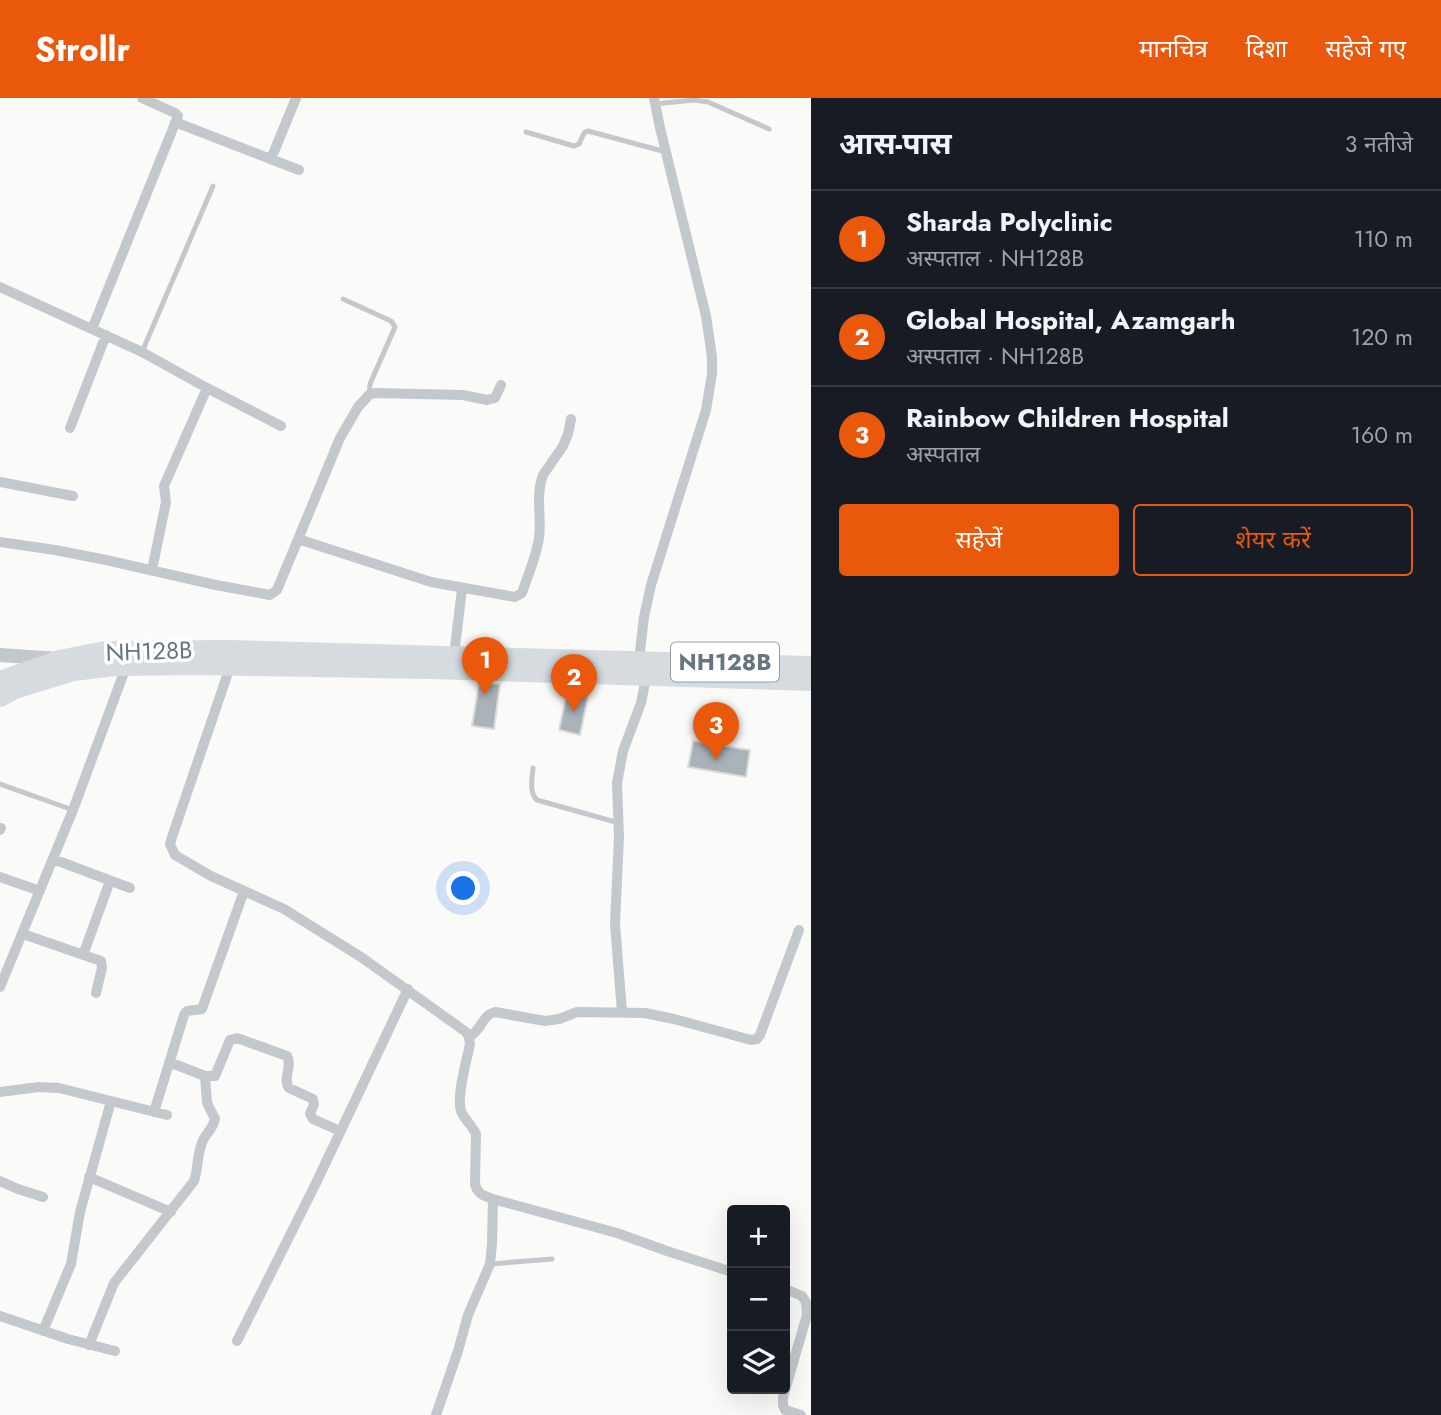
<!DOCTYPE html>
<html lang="hi">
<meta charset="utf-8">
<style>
:root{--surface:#171b24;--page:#20242c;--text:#f1f3f6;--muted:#9ea1a6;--line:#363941;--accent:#ea580c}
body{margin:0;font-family:Jost,"Noto Sans Devanagari",sans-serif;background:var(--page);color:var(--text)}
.controls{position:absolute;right:21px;bottom:21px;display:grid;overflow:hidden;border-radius:7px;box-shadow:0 7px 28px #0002}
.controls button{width:63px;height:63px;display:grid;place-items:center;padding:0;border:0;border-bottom:2px solid var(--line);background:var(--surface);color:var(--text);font:35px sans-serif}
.you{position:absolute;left:464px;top:791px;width:24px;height:24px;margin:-18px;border:5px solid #fff;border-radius:50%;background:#1a73e8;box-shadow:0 0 0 10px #1a73e833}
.badge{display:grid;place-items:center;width:46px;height:46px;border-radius:50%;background:var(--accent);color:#fff;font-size:23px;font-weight:700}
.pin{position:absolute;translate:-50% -58px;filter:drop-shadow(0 2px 4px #0008)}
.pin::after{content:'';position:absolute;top:37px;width:24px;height:21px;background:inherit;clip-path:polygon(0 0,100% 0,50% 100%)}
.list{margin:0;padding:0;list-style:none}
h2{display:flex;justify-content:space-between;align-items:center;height:91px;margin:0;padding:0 28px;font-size:30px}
h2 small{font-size:23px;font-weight:400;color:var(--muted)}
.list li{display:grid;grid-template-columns:46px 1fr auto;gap:21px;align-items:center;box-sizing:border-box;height:98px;padding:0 28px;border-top:2px solid var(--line)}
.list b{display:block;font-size:26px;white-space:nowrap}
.list p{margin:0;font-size:23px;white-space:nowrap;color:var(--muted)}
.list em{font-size:23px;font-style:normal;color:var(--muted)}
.actions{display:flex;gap:14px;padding:21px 28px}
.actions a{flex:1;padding:16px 0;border:2px solid var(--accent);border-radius:7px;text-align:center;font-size:24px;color:var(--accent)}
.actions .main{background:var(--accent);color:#fff}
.icon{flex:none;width:38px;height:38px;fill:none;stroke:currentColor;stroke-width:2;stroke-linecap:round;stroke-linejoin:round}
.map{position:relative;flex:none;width:811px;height:1317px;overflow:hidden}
header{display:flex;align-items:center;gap:42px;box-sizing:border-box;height:98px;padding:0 35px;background:var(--accent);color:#fff}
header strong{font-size:33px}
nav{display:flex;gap:38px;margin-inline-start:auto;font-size:24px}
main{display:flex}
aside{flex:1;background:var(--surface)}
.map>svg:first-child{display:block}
</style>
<header>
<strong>Strollr</strong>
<nav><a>मानचित्र</a><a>दिशा</a><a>सहेजे गए</a></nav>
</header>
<main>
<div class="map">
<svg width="811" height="1317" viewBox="0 0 811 1317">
<rect width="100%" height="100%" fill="#fafaf8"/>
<path fill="#aab3b9" stroke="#dcdcda" stroke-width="2" d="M479 585 500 586 494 631 472 628Z
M568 589 589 594 580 637 559 632Z
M693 643 750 652 746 679 688 669Z"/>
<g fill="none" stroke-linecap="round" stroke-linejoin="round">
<path stroke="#c3c8cc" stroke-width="5" d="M655 6 694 2 708 4 769 31
M526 34 574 48 579 46 584 35 588 33 666 54
M343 201 391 223 395 229 370 286 369 297
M142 254 213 88
M533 670C532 680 529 695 537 702L619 725
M0 686 73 712
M490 1166 552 1161"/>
<path stroke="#c3c8cc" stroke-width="10" d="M175 24 299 72
M271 61 296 0
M0 189 142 254 207 290 281 328
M92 231 178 18 175 15 142 0
M70 330 106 237
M0 384 73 398
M298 441 431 484 515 499 522 495C528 477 536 459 539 440 542 419 535 398 543 377L563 348 568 336 571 321
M0 444 55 452 106 462 216 487 270 497 277 492 340 340 358 309 369 297 375 295 463 297 487 302 495 300 501 287
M152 472 166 404 164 388 207 290
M454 557 462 491
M639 562 644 519 651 487 706 312 712 276V259L706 218 660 30 654 0
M230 569 172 739 170 746 175 757 211 778 284 811 361 859 466 934 469 939 470 946C467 961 456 999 461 1013 464 1021 472 1027 476 1036L475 1086C477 1096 484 1098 493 1101L617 1135 667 1153 732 1174
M0 732 1 730
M53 761 130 790
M0 779 40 793
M23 836 101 863 102 870 96 895
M83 857 110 783
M0 889 73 712 126 569
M622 914 615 826 619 739 617 685 623 653 641 605 646 580
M469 939C482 932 482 917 495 914L545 923 559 921 577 914 645 915 674 921 751 942 757 941 760 937 799 832
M169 964 205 978H215L230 942 237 940 287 958C293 969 282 980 289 990L313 1001 314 1006 310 1016 313 1021 340 1033
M0 994 39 989 59 990 167 1017
M154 1014 184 917 187 913 202 911 203 908 244 793
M89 1079 171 1114
M0 1083 18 1091 43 1099
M785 1191 802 1198 806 1204 807 1217 783 1299V1307L785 1312 801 1317
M0 1218 68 1241 115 1253
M43 1233 71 1166 80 1114 111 1003
M237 1243 317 1083 408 891
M89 1247 114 1185 194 1083C198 1072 197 1059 201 1048 203 1037 213 1032 215 1021L207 1005 205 978
M436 1317 458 1253 468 1217 490 1166 492 1146 493 1101"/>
<path stroke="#c3c8cc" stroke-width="14" d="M0 557 58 561"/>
<path stroke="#d6dbdf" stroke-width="18" d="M0 582 59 561 105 552 230 551 811 567
M0 600 15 592 74 574 115 569 195 568 431 572 811 584"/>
</g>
<g text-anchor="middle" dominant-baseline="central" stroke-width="7" stroke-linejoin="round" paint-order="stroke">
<rect fill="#fff" stroke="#939fa8" stroke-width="2" x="671" y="544.5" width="108" height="39" rx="5"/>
<g font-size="23" font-weight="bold" fill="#657683">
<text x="725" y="564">NH128B</text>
</g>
<g font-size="24" fill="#657683" stroke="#fff">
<text transform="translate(149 553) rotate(-2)">NH128B</text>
</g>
</g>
</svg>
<div class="controls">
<button>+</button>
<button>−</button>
<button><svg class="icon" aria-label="layers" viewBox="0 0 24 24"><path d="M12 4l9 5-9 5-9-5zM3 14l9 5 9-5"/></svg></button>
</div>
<div class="you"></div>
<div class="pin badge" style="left:485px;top:597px">1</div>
<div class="pin badge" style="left:574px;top:614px">2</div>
<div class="pin badge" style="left:716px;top:662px">3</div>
</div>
<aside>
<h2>आस-पास<small>3 नतीजे</small></h2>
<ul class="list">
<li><span class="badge">1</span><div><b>Sharda Polyclinic</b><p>अस्पताल · NH128B</p></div><em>110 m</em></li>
<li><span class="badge">2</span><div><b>Global Hospital, Azamgarh</b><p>अस्पताल · NH128B</p></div><em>120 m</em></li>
<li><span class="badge">3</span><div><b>Rainbow Children Hospital</b><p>अस्पताल</p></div><em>160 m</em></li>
</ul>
<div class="actions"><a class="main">सहेजें</a><a>शेयर करें</a></div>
</aside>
</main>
